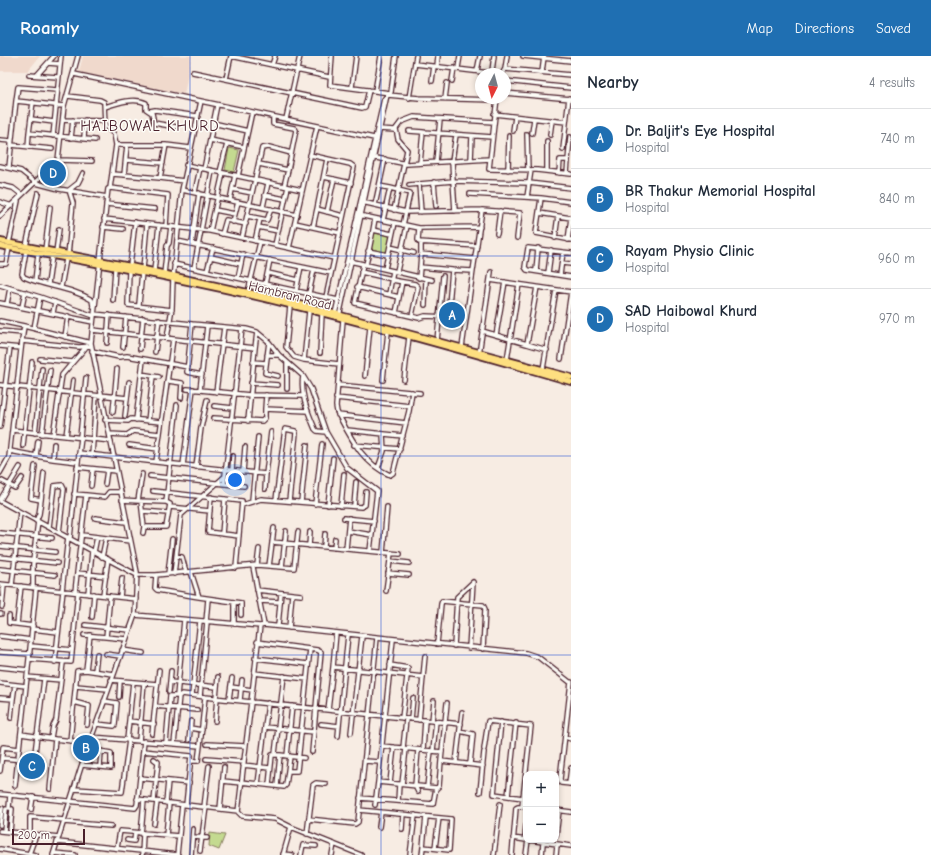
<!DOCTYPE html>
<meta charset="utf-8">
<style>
:root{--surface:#fff;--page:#f2f2f3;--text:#1f2937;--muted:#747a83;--line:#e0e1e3;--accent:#1f6fb2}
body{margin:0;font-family:"Comic Neue",sans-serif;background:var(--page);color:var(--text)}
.controls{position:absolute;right:12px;bottom:12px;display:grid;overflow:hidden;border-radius:8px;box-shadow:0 2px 6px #0003}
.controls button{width:36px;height:36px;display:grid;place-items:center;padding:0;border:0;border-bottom:1px solid var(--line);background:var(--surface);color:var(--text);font:20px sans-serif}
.compass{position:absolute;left:475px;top:12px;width:36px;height:36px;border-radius:50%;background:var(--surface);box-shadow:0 2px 6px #0003;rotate:186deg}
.scale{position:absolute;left:12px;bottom:10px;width:73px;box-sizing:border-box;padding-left:4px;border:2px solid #4a1f2b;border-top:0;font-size:11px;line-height:14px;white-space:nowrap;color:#4a1f2b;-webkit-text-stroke:3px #fdfcf7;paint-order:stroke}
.you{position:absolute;left:235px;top:424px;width:14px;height:14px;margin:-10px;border:3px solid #fff;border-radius:50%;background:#1a73e8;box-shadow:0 0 0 6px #1a73e833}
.badge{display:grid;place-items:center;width:26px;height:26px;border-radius:50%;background:var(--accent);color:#fff;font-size:13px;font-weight:700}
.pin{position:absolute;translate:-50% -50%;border:2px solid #fff;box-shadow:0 1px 4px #0006}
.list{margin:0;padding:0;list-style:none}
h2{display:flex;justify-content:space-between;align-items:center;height:52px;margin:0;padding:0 16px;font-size:17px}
h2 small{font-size:13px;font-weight:400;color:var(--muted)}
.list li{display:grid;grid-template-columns:26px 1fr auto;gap:12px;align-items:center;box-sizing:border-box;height:60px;padding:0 16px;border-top:1px solid var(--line)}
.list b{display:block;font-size:15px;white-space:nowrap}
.list p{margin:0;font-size:13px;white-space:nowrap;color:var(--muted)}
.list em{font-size:13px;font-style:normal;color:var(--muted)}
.map{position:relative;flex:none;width:571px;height:799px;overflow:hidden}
header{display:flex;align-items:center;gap:24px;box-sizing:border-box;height:56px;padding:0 20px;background:var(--accent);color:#fff}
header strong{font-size:19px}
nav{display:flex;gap:22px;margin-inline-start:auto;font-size:14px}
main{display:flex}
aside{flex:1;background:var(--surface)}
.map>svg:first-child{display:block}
</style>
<header>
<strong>Roamly</strong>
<nav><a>Map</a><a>Directions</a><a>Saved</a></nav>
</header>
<main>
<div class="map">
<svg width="571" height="799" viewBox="0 0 571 799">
<rect width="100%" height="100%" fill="#f7ece3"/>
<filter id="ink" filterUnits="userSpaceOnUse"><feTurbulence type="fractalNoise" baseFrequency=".025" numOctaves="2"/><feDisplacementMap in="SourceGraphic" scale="8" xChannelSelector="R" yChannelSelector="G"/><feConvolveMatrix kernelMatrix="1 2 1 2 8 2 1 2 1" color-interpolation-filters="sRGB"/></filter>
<g filter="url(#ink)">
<path fill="#f0d9cc" d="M0 0H40L28 15H0Z
M83 0H192L184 38 79 16Z"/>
<path fill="#c4da90" stroke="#877c5e" d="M229 92 239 94 234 116 225 114Z
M374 177 390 180 387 197 371 193Z
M210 777 225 779 219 794 209 790Z"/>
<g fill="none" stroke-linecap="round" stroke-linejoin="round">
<g stroke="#4a1f2b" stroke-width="6">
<path id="minor" d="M231 0 329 21
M332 0 330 29 390 37
M523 0 571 5
M48 7 60 8
M415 8 490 17 492 15 494 0
M272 9 275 0
M437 10 438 0
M458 12 460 0
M505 13 571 19
M477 15 480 0
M193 16 362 52 365 51 369 34
M542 16 544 1
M74 18 374 82
M502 18 505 13 507 0
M29 19 58 21
M37 19 54 0
M226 23 231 0
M432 25 434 10
M452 25 454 12
M505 25 571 32
M352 31 356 0
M375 35 381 0
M505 37 571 43
M388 39 419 42 496 44
M68 40 100 44 104 46 105 70 114 78 116 89
M409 42 416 0
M497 42 489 113 537 114 571 118
M445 43 447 27
M16 45 18 31 57 34
M33 46 29 77 95 84
M105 51C117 47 134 41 146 47V53L152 57 154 67 176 71
M150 55 155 54 197 60
M494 58 566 66
M31 63 54 66
M286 63 300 0
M63 64 105 65
M213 67 248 75
M317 70 289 192 334 202
M379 73 395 74 401 66 414 61 494 66
M409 75 492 81
M513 75 515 61
M532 77 534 63
M527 78 528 114
M456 79 452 105 453 125 529 127 571 132
M550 79 552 64
M53 80 61 0
M71 82 73 64
M84 83 85 64
M0 84 11 85
M210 84 244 91
M547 85V115
M11 89 52 93
M28 91 29 77
M563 93 569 42
M310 99 350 108 354 111 326 241
M371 101 407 108 490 103
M58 104 92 105
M126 104 163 107
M471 104 472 80
M436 106 440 63
M420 107 423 76
M259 108 288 114 296 74 294 72 273 68V61
M186 109 238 120 252 56
M0 110 21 115 36 127 59 133 107 141 91 287 137 516 135 559 81 711 53 799
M9 111 16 45 64 50
M204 113 217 49
M508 114 509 80
M220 116 227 88
M223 117 210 175 289 192
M559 117 560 104H568
M567 117 570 81
M113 118 160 122 166 89
M124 119 127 89
M238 120 302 134
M324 121 351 127
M160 122 184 125
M434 126 436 150
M419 128 453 125 455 155
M0 129 13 132 22 139
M409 129 419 128 421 156
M284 130 288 114
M379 130 390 132 383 164
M110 132 168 139 166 170
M390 132 410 137 403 169
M232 133 252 137
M182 134 297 159
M195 136 200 112
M470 138 541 142 536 177 571 184
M265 139 285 143
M107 141 108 133 110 132 116 89H166L190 92
M527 141 531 114
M541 142 571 146
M230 144 235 119
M0 146 12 150
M362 146 406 156 482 154 473 215
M106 148 155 153
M375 149 385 103
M263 151 268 127
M317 153 327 103
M215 154 235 158
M394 154 407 94 398 83 396 73
M482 154 520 157 517 182
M327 156 334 123
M539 157 571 162 568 184
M359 159 419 172 480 171
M0 160 58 104 64 50 78 0
M247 160 267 164 271 153
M104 163 210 175
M233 166 238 146
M295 167 340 177
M103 171 123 173
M258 171 278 175
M313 171 317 153 343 160
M419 172 418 184 419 186 477 190
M373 174 375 163
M222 178 226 164 246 168
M497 178 500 155
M242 182 262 92 269 91 291 97
M555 182 558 160
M177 185 331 217
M255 185 260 163
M9 187 18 145
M192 188 199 137
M275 189 288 131
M26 190 38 137
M390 191 414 197
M45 194 50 151
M26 195 22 218 24 221C46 231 71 231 92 244L93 250
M368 195 388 199
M56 196 59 173
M571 197 528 192 525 211 527 214 571 221
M421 198V187
M68 199 73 147 69 134 78 127 83 117
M211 201 241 208
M350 205 432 224
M562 207 571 208
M0 208H6L9 192
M174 208 338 244
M363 208 355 247 419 262 425 260 448 261 452 214 473 215 462 291
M366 209 373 174 392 178
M130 210 135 166
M420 211 421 198 475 203
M194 212 212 115
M143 213 147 168
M385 213 395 167
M129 214 128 249 172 254
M154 215 159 169
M207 215 213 192
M397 215 407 170
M536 215 538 192
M361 216 392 223
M268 217 298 224
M548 217 551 194
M164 218 167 190 169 187 171 170
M560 219 563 196
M238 222 243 198
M419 222 420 211 452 214
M392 224 415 228 418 231 412 260
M490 224 571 236 561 303
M35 225 38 198
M48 228 52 200
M265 228 270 204
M0 229 40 241 94 260
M61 231 66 203
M357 231 399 241
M537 231 527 288 547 294
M296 235 301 211
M248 236 260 186
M309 237 314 214
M389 238 393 215
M113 244 115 212
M0 247 93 266
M7 248 10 232
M139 248 142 216
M425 249 426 224
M290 250 286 291 294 301 304 304
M22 251 25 236
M309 255 304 304 339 308
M53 257 55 246
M396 257 402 226
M94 258 192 268 187 316 202 319
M335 258 384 43 391 36 396 0
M339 261 387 39
M343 264 336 350 337 356C351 382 362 407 390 419L393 417 409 355 412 336
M0 265 24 270 22 285 79 291 91 290
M192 268 246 273 257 276
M24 270 91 287
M207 270 200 334 250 339 303 340
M34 272 40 241
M92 274 255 292 248 365
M0 275 23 277
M482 275 527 288
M496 279 505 226
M65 281 68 260
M167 282 172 252 173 223 182 134 201 45
M173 283 156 406 266 418 265 433
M22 285 12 374 111 385
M437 285 443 220
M269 286 279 299
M107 287 109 259
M0 290 21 292
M123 291 126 261
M255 292 257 276 269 286 265 317 278 320
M140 293 143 262
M92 295 119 301 127 300 188 311
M155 296 159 264
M320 297 322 258
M479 298 491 216
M267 299H279L303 320C300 339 308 356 315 373L317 375 326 376 311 333 303 320
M40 303 73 306 87 290
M507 304 519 228
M253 306 266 307
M543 313 556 234
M141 318 153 320
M365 320 370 271
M383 324 388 276
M404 324 409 281
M168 325 182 327 181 342
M251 327 278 329
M0 329 101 340
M338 329 420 337
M187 333 200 334
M287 333V307
M216 336 224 271
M100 339 127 342
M266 339 265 353 308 355
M336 342 410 350
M214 350 233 352
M113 356 117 313
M338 359 406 367
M125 360 129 326
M213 362 262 365 265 362V353
M105 364 128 365 131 363 161 366
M136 364 143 304
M148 365 153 320 159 321
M0 371 10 291
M347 374 403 380
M326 376 347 412 377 435 370 495
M35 377 42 313
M42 378 50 314
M110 378 127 379 133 375 160 378
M53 379 62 319 73 306
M66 380 73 324
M80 381 86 322
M129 389 158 393
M354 389 400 393
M23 390 32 306
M10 395 36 400 38 385
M79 397 156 406
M92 399 96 340
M36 400 53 403 54 388
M53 403 78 406 81 382
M183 409 193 333
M35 410 31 442 41 444 39 458 36 465
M77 411 116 415
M196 411 201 372 207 344
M378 412 384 395 383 378
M232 415 233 400
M243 416 245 391
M0 417 9 401 12 374
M266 418 271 376
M150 420 244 430
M0 424 15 432 22 422
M105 428 107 414
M224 428 242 273
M91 430 93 413
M153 435 242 445 236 512
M74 438 86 439 77 517 106 520
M86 439 105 441 109 436H121
M211 441 208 476 239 480
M0 444 20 411
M41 444 44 417
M122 444 138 445 142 418
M252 444 258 381
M276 444 285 373 295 375 296 377 289 445
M0 445 137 519H156L257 509 294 512 298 476
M138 445 166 446 170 448 166 471H144L143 477
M141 445 144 471
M166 446 177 349
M301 446 307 389
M315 448 322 388
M242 449 261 443 361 451 365 449 366 436
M328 449 333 402
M341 450 344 418
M354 450 356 426
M170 451 210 455
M143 455 168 457
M95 462 126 466
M344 462 374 465
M49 471 54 430 62 429 64 433 59 477
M348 475 372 479
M0 477 52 482
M222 478 225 443
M82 479 130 485
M70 482 78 406
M272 486 400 498
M0 490 55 496
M309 490 310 476
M324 491 325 478
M334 492 335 483
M346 493 349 462
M94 496 97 481
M383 497 387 451
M176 500 182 501 186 516
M0 501 57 507
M102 501 106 482
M390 505 409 507
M257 509 259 493
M269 510 274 472
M253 511 264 569
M282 511 286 475
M0 513 55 519
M191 516 199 541 241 547V559
M388 517 409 519
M168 518 172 483
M174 518 181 459 224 421
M156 519 155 532 157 534 199 541
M0 528 136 543
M12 529 20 456
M21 530 17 568 33 570
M33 532V505L38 465
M36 532 29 603 71 606 78 536
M257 534 301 539
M62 535 68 481
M386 535 391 497
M75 536 77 517
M88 538 92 495
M103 539 108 503
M110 540 106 581 126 583
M120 541 122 522
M259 545 280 546
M234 546V568
M2 551 4 529
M0 558H1
M135 559 260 570 264 569 526 597 538 601 571 627
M9 560V567L17 568
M92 561 94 538
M206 566 208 543
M85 569 129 574
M260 570 238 756 242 760 275 763 291 771
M278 570 281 537
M289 572 292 538
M32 573 58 576
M336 577 333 611 423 621
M84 579 106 581
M90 579 86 614 113 618
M0 580 31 584
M393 584 378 726 437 732 439 730 441 705
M257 586 317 594 321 596 312 696
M437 588 441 548 442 545 483 549 485 553 483 593
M31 590 72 594
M454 590 457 541 473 526 469 592
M122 594 143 597
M0 596 30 598
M106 598 120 600
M255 602 308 608
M55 606 63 535
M390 609 408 612 402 662
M0 611 28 614
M95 615 97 598
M254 617 307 623
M27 621 61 624
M111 624 157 628
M170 626 217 631
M571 626 560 723 561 727 571 728
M0 627 26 630
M76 630 108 633
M231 631 252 634
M169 636 171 615
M192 639 200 565
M177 640 184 564
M200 640 207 566
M119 641 120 625
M205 641 461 668
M0 642 13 643 11 662
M216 642 218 621
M13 643 15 629
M229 643 232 622
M240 644 242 624
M74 646 89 650 87 669
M268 647 265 671 314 676
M447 647 441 705 483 710
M155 650 159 614
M328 654 333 611
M411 663 413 642
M419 664 425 600
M129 665 154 668
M215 665 217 642
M432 665 434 645
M501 666 494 738 523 742
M97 668 114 670 115 669 117 647 104 645
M321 668 339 670
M190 672 202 674
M460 675 473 678 470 708
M351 677 362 580
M21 678 55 683 50 733
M152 678 155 650 197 654
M338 680 348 579
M92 681 200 690 205 641 182 638 179 640 174 688
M51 682 53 670 56 664 63 607
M568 682 571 683
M55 683 90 687
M127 684 133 626
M189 684 191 665
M70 685 77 615 86 614
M139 685 144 627
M166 687 170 640H179
M207 688 245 690
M382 690 442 696
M403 692 406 663
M484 693 488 665 531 670 522 751
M418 694 415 730 418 736
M423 694 425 664
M433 695 436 665
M275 698 284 620
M287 700 292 650
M2 702 34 705 44 623
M206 703 244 706
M191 705H198L200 690
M365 705 380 706
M456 707 462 656
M82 709 111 712V697L88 693
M243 709 270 712
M100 711 101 695
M0 715 3 691 19 693
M288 715 290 700
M32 720 34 705
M140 722 189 727
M223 725 241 727
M241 726 284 731 286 729 288 715H297L310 593
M390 727 394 691
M258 728 265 671
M402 728 406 693
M569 728 571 712
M269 729 272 699H280
M15 730 29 603
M277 730 280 699 304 702
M427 731 431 695
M75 733 122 736 129 684
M480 736 484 696
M0 738 135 752 137 749 144 685
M508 740 516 667
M360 742 433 748 436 732
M137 743 186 749 191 700 143 695
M154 745 158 706 154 703
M398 745 399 728
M166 747 168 725
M186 749 238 755
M375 749 378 726
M204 751 209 710
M9 752 10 739
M220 753 224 711
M31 754 33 741
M359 754 451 763 449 794 423 791 422 799
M556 754 571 756
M309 763 355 768 358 766 377 582
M64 766 111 770
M154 768 157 746
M0 769 2 752
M379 771 381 756
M402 773 403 758
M0 775 59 781
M4 775 6 753
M10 776 12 753
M30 778V761L64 764
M141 778 144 744
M307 778 313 729 316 727 326 728
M166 779 169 747
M556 780 559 755
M193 781 207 782
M513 782 526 784
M525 783 526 770
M127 784 134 785 135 777
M529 784 571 790
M58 786 178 799
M423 791 426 761
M117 792 120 775 179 780
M435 792 439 762
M0 793 36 799
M200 795 206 751
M54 797 75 799
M29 798 36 779
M283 798 292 799
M142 799 143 778
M177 799 182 749
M191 799 193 773
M283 799 291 771 361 799
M301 799 303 789 316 790
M332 799 334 788
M410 799 415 759
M494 799 500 748
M512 799 516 752 518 751H526
M526 799 528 784
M542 799 543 787
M556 799 557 789"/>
</g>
<g stroke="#4a1f2b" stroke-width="8">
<path id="major" d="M0 185 130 210 292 246 571 321
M0 190C94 208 189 224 282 247 379 271 475 298 571 326"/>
</g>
<use href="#minor" stroke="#fdfcf7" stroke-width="3.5"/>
<use href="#major" stroke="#fedf80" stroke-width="4.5"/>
</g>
</g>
<path fill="none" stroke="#1d4ed8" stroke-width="1" stroke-opacity="0.55" d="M190 0V799M381 0V799M0 200H571M0 400H571M0 599H571"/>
<g text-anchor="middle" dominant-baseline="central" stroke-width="3" stroke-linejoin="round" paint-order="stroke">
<g font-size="13" fill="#4a1f2b" stroke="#fdfcf7">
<text transform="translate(290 239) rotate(14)">Hambran Road</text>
</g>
<g font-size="15" letter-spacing="1" fill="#4a1f2b" stroke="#fdfcf7">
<text x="150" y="70">HAIBOWAL KHURD</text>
</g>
</g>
</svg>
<div class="controls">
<button>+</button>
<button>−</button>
</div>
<svg class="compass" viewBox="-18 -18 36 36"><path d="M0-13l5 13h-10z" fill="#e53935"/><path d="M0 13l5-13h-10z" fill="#747a83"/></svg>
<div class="scale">200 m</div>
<div class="you"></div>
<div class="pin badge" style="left:452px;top:259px">A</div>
<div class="pin badge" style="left:86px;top:692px">B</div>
<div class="pin badge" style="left:32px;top:710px">C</div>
<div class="pin badge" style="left:53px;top:117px">D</div>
</div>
<aside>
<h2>Nearby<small>4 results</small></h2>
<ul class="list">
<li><span class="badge">A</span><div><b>Dr. Baljit's Eye Hospital</b><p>Hospital</p></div><em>740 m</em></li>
<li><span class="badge">B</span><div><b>BR Thakur Memorial Hospital</b><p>Hospital</p></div><em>840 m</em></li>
<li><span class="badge">C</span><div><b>Rayam Physio Clinic</b><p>Hospital</p></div><em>960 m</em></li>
<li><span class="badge">D</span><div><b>SAD Haibowal Khurd</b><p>Hospital</p></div><em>970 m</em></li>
</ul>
</aside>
</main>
